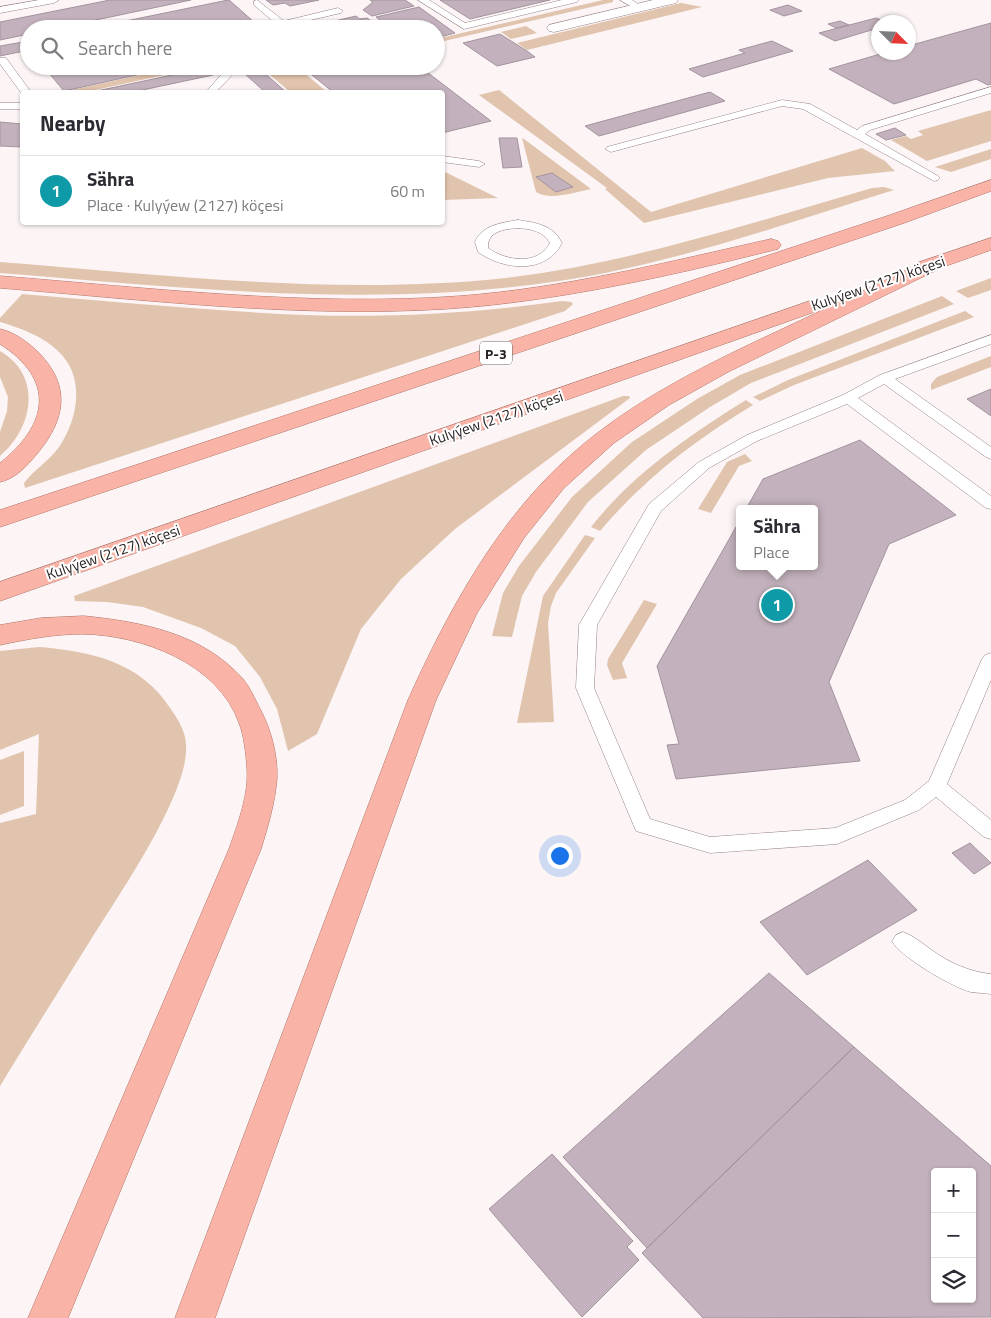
<!DOCTYPE html>
<meta charset="utf-8">
<style>
:root{--surface:#fff;--page:#f2f2f3;--text:#2b2b33;--muted:#7c7c81;--line:#e1e1e2;--accent:#0f766e}
body{margin:0;font-family:"Titillium Web",sans-serif;background:var(--page);color:var(--text)}
.controls{position:absolute;right:15px;bottom:15px;display:grid;overflow:hidden;border-radius:5px;box-shadow:0 1px 4px #0004}
.controls button{width:45px;height:45px;display:grid;place-items:center;padding:0;border:0;border-bottom:1px solid var(--line);background:var(--surface);color:var(--text);font:25px sans-serif}
.compass{position:absolute;left:871px;top:15px;width:45px;height:45px;border-radius:50%;background:var(--surface);box-shadow:0 1px 4px #0004;rotate:114deg}
.you{position:absolute;left:559px;top:855px;width:18px;height:18px;margin:-12px;border:4px solid #fff;border-radius:50%;background:#1a73e8;box-shadow:0 0 0 8px #1a73e833}
.badge{display:grid;place-items:center;width:32px;height:32px;border-radius:50%;background:var(--accent);color:#fff;font-size:16px;font-weight:700}
.pin{position:absolute;translate:-50% -50%;border:2px solid #fff;box-shadow:0 1px 5px #0006}
.popup{position:absolute;left:736px;top:505px;width:82px;height:65px;box-sizing:border-box;display:grid;place-content:center;border-radius:5px;background:var(--surface);filter:drop-shadow(0 1px 4px #0005);font-size:16px;white-space:nowrap;color:var(--muted)}
.popup b{font-size:19px;color:var(--text)}
.popup::after{content:'';position:absolute;left:50%;top:100%;margin-left:-10px;border:10px solid transparent;border-top-color:var(--surface)}
.list{margin:0;padding:0;list-style:none}
h2{display:flex;justify-content:space-between;align-items:center;height:65px;margin:0;padding:0 20px;font-size:21px}
h2 small{font-size:16px;font-weight:400;color:var(--muted)}
.list li{display:grid;grid-template-columns:32px 1fr auto;gap:15px;align-items:center;box-sizing:border-box;height:70px;padding:0 20px;border-top:1px solid var(--line)}
.list b{display:block;font-size:19px;white-space:nowrap}
.list p{margin:0;font-size:16px;white-space:nowrap;color:var(--muted)}
.list em{font-size:16px;font-style:normal;color:var(--muted)}
.icon{flex:none;width:28px;height:28px;fill:none;stroke:currentColor;stroke-width:2;stroke-linecap:round;stroke-linejoin:round}
.map{position:relative;flex:none;width:991px;height:1318px;overflow:hidden}
.search{position:absolute;background:var(--surface);box-shadow:0 1px 4px #0004;left:20px;top:20px;width:425px;height:55px;display:flex;align-items:center;gap:12px;box-sizing:border-box;padding:0 18px;border-radius:28px;color:var(--muted);font-size:19px}
.panel{position:absolute;background:var(--surface);box-shadow:0 1px 4px #0004;left:20px;top:90px;width:425px;height:135px;border-radius:5px}
.map>svg:first-child{display:block}
</style>
<div class="map">
<svg width="991" height="1318" viewBox="0 0 991 1318">
<rect width="100%" height="100%" fill="#fcf4f5"/>
<path fill="#e1c4ae" d="M603 0H613V2L436 43V39Z
M681 3 702 7 527 50 517 43Z
M526 26 537 33 511 39 501 32Z
M182 66H206L86 92H62Z
M266 66H296L327 92H290L261 67Z
M499 90 651 212 862 148 885 161 895 171 828 178 644 223 605 189 607 188 479 95Z
M991 110V141L927 161 891 140 906 136 911 139 923 135 918 131Z
M522 138 524 139 591 189C576 192 550 201 536 192Z
M991 149V159L951 172 935 167Z
M443 171 498 198 443 200Z
M884 187 894 190C784 224 673 264 559 281 374 309 186 288 0 273V262C166 275 339 296 506 278 631 263 751 223 872 188Z
M991 278V290L968 298 956 291Z
M22 294C116 302 211 311 305 315 391 318 477 313 562 301L571 302 573 304 565 311 25 488 24 483C34 470 49 461 59 447 78 419 86 377 58 351 43 336 20 328 0 322V318Z
M942 296 954 304 751 383 710 407 646 450 588 502 536 572 522 596 512 637 492 636 503 593 519 566 572 497 632 442 697 399 740 375Z
M965 311 974 317 794 385 760 401 753 397 788 380Z
M0 351C43 376 33 428 0 456V432L7 411 8 397 0 377Z
M991 356V367L931 390V384L937 377Z
M623 396H629L630 398 455 529 401 579 361 629 317 734 288 751 277 709 260 677 235 646 201 628 143 607 107 602 75 601 74 596Z
M746 400 753 405C695 440 644 479 600 531L591 527C633 474 688 436 746 400Z
M745 454 752 461 739 466 711 513 698 509 727 462Z
M585 535 595 538 556 593 551 606 548 623 554 722 517 723 543 596Z
M644 600 657 604 622 663 627 678 613 680 607 665 608 659Z
M39 647C90 651 141 662 170 708 178 719 186 732 186 746 189 794 117 898 90 941 60 989 30 1037 0 1086V823L36 814 39 734 0 750V651Z
M24 751V806L0 815V760Z"/>
<path fill="#c3b2bd" stroke="#a3939d" fill-rule="evenodd" d="M110 0H191L53 29H29V34L0 40V22Z
M229 0 262 29H87L228 0Z
M266 0H319L290 6 285 3 273 5Z
M370 0H405L414 6 372 16 363 10 373 2Z
M440 0H550L470 19Z
M788 5 802 11 784 16 770 10Z
M419 7 455 33 436 38V29H392L376 17Z
M356 16 372 29H334L326 23Z
M367 18 377 25 369 26 360 19Z
M876 18 886 22H878V28L835 41 819 33Z
M840 21 849 25 836 28 828 24Z
M991 23V84L988 85 976 79 894 104 829 69 887 52H908V46Z
M500 34 527 51 535 57 497 66 463 43Z
M772 41 793 51 703 77 689 69 745 53 739 50Z
M23 42 29 50 0 56V46Z
M43 66H177L64 91Z
M419 66 491 121 442 133V92H333L302 67Z
M205 68 213 75 133 92H92Z
M261 70 286 92H265L245 74Z
M710 92 725 101 599 136 585 126Z
M0 122 22 124V147L0 146Z
M895 128 906 135 886 140 876 134Z
M499 138H517L522 167 503 168Z
M552 173 573 187 556 192 536 177Z
M991 389V416L967 399Z
M860 440 956 515 889 544 829 682 860 761 676 779 667 745 679 744 657 666 740 520V566H814V509H746L763 479Z
M970 843 991 863 974 874 952 853Z
M868 860 917 910 807 975 760 922Z
M769 973 854 1047 647 1248 563 1157Z
M854 1047 991 1166V1317L703 1318 642 1253ZM935 1172H972V1299H935Z
M552 1154 633 1241 627 1247 639 1260 582 1317 489 1209Z"/>
<g fill="none" stroke-linecap="round" stroke-linejoin="round">
<g stroke="#958185" stroke-width="1">
<path id="service" d="M39 0H59L54 3 0 13V7Z
M257 0 284 21 338 8 343 11 341 13 289 25 293 29H282L254 5V1Z
M418 0H429L465 23 562 0H579L577 2 464 29Z
M620 0H632L644 8 639 11Z
M0 58H6L31 92H22V94L0 64Z
M231 66H245L235 72 216 92H206L227 68Z
M991 87V93L870 130 865 134 938 176 940 178 938 180 934 181 803 109 782 106 611 152 605 149 607 147 782 100 810 104 857 130 862 126Z
M0 103H22V109H0Z
M442 156 479 161 485 164 479 167 442 162Z
M518 220C537 223 553 225 562 243 546 275 503 270 478 252L475 242C482 225 501 223 518 220ZM518 228C531 229 543 231 550 243 538 266 506 261 488 248 487 231 505 229 518 228Z
M991 335V344L895 379 991 447V459L986 457 884 384 858 398 991 496V509L986 508 847 404 757 441 709 468 661 511 597 625 594 688 650 819 710 837 835 828 905 800 929 781 982 659 985 655 991 653V680L947 784 991 820V839L984 837 936 797 919 810 837 844 710 853 636 831 576 688 579 625 649 504 699 462 747 435 843 395 880 375Z
M903 932C914 936 923 944 933 951 950 963 970 972 991 974V994C985 993 978 993 971 992 954 988 900 957 892 941L896 935Z"/>
</g>
<g stroke="#958185" stroke-width="1">
<path id="minor" d="M653 0H678L676 3 554 32 549 31 547 28 549 25Z"/>
</g>
<g stroke="#af7469" stroke-width="1">
<path id="trunk" d="M991 180V191L904 223 0 527V510L890 215Z
M991 238V250L943 267 728 372 669 405 614 443 564 488 524 538 477 613 436 700 215 1318H175L408 700C448 611 498 519 572 454 636 397 716 360 793 324 834 305 874 285 915 266L917 263Z
M771 239 778 241 781 245 778 249C670 276 555 302 445 309 297 318 147 300 0 288V276C151 288 309 307 460 296 565 288 668 262 771 239Z
M810 301 817 303 820 307 817 311 0 601V582Z
M0 329C14 332 28 342 39 353 72 387 65 421 36 455 27 466 15 479 0 482V463C49 424 56 380 0 344Z
M84 616C142 622 202 633 243 679 249 686 254 697 258 705 270 726 278 754 277 778 275 803 268 826 261 849L68 1318H28L229 849C238 823 249 795 247 768 246 754 244 735 239 723 218 663 141 635 83 634 55 634 28 639 0 645V625L41 618Z"/>
</g>
<use href="#service" fill="#fff" fill-rule="evenodd"/>
<use href="#minor" fill="#fff" fill-rule="evenodd"/>
<use href="#trunk" fill="#fab4a7" fill-rule="evenodd"/>
</g>
<g text-anchor="middle" dominant-baseline="central" stroke-width="4" stroke-linejoin="round" paint-order="stroke">
<rect fill="#fff" stroke="#676262" stroke-width="1" x="480" y="341.5" width="32" height="23" rx="4"/>
<g font-size="14" font-weight="bold" fill="#261e1f">
<text x="496" y="353">P-3</text>
</g>
<g font-size="15" fill="#261e1f" stroke="#fff">
<text transform="translate(878 283) rotate(-19)">Kulyýew (2127) köçesi</text>
<text transform="translate(496 418) rotate(-19)">Kulyýew (2127) köçesi</text>
<text transform="translate(113 552) rotate(-19)">Kulyýew (2127) köçesi</text>
</g>
</g>
</svg>
<div class="controls">
<button>+</button>
<button>−</button>
<button><svg class="icon" aria-label="layers" viewBox="0 0 24 24"><path d="M12 4l9 5-9 5-9-5zM3 14l9 5 9-5"/></svg></button>
</div>
<svg class="compass" viewBox="-18 -18 36 36"><path d="M0-13l5 13h-10z" fill="#e53935"/><path d="M0 13l5-13h-10z" fill="#7c7c81"/></svg>
<div class="you"></div>
<div class="pin badge" style="left:777px;top:605px;background:#0f9aa8">1</div>
<div class="popup"><b>Sähra</b>Place</div>
<div class="search"><svg class="icon" aria-label="search" viewBox="0 0 24 24"><circle cx="10" cy="10" r="6"/><path d="M15 15l6 6"/></svg>Search here</div>
<section class="panel">
<h2>Nearby<small></small></h2>
<ul class="list">
<li><span class="badge" style="background:#0f9aa8">1</span><div><b>Sähra</b><p>Place · Kulyýew (2127) köçesi</p></div><em>60 m</em></li>
</ul>
</section>
</div>
